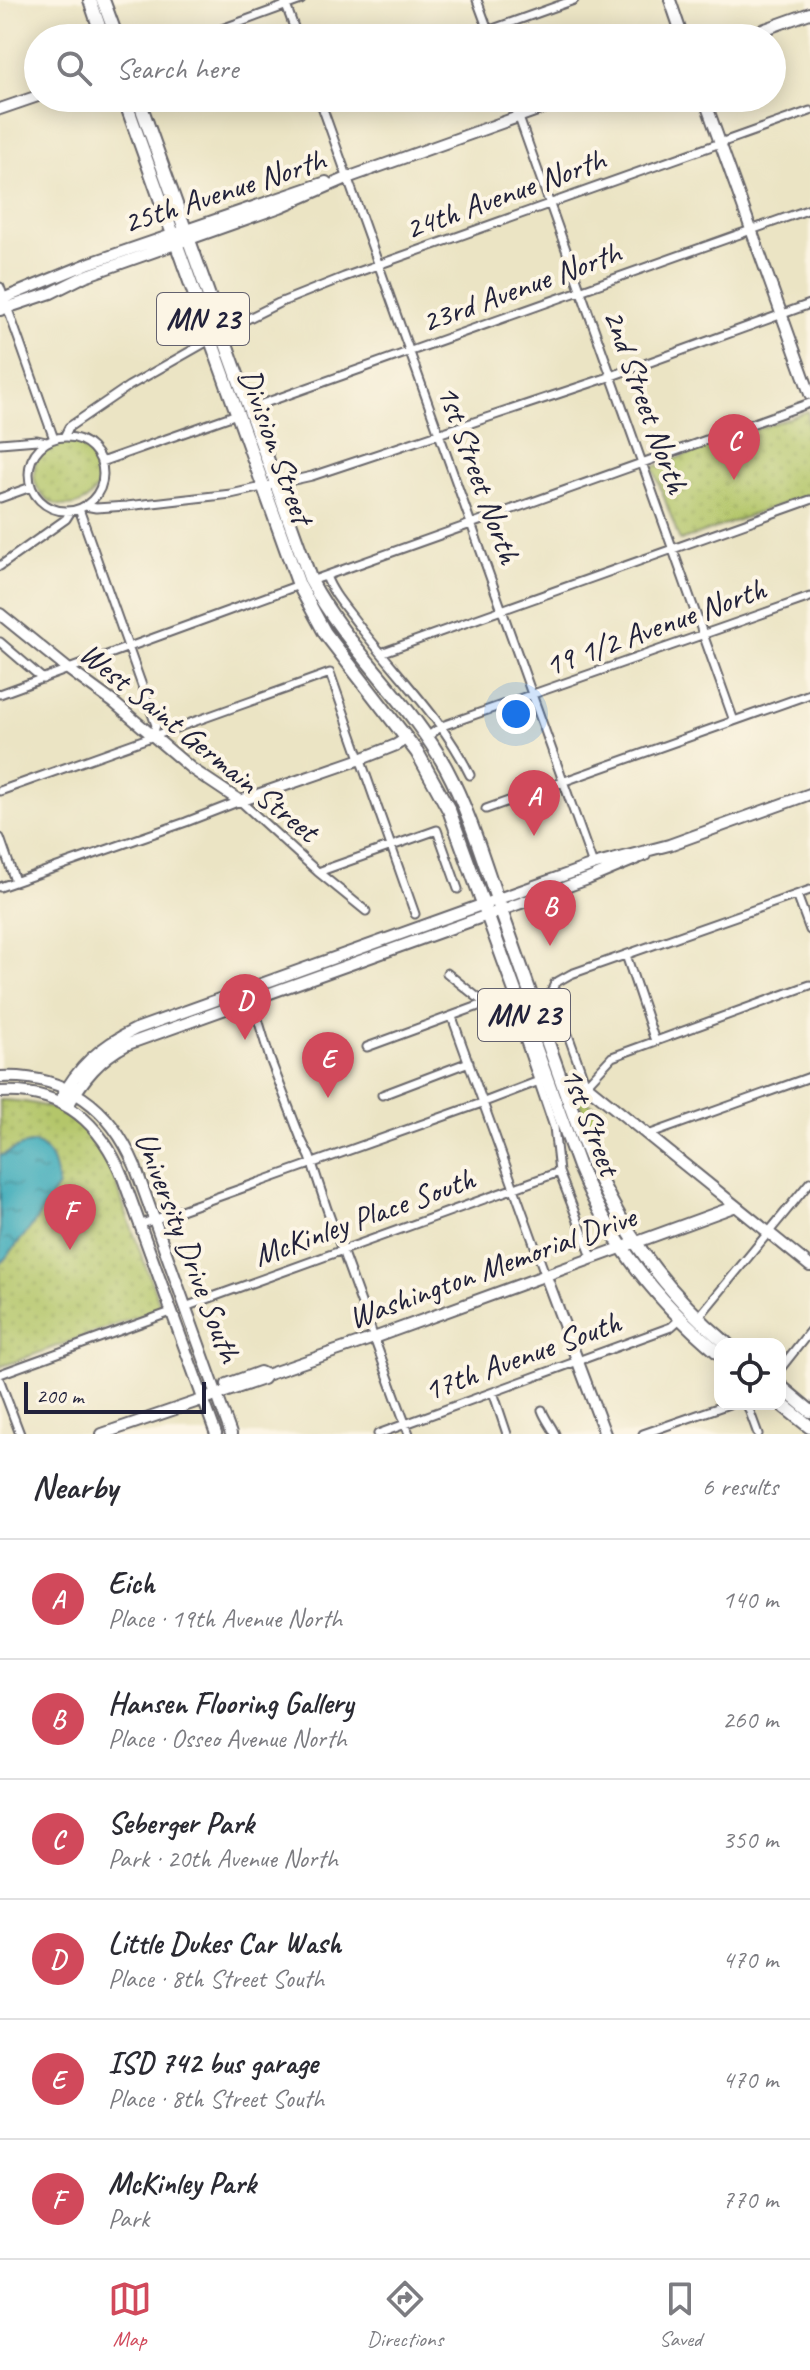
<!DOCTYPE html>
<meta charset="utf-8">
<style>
:root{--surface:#fff;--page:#f7f7f7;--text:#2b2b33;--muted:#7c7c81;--line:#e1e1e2;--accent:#d1495b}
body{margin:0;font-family:Caveat,sans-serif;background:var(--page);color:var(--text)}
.controls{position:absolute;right:24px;bottom:24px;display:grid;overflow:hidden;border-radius:16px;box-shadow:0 4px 20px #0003}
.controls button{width:72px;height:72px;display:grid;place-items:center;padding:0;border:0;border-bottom:2px solid var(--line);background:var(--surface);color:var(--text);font:40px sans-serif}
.scale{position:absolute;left:24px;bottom:20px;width:182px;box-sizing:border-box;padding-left:8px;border:4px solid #22223b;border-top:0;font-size:22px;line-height:28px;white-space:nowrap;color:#22223b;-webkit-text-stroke:6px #fcf5e5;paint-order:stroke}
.you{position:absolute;left:516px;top:714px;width:28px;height:28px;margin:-20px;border:6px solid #fff;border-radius:50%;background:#1a73e8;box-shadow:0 0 0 12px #1a73e833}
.badge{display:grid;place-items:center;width:52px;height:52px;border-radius:50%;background:var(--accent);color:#fff;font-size:26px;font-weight:700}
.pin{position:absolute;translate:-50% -66px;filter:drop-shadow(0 2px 4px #0008)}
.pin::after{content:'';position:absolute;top:42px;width:28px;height:24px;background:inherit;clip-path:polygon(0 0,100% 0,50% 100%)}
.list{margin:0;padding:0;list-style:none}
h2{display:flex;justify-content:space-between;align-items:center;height:104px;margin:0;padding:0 32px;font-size:34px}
h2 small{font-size:26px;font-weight:400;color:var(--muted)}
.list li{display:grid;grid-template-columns:52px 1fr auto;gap:24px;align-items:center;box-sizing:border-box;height:120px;padding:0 32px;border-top:2px solid var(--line)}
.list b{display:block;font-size:30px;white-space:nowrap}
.list p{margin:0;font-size:26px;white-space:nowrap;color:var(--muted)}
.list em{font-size:26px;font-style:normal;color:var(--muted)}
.icon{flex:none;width:44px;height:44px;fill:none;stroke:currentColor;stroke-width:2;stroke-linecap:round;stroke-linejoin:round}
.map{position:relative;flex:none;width:810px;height:1434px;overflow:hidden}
.search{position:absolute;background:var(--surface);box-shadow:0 4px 20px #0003;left:24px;right:24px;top:24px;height:88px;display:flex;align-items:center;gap:20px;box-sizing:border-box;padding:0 28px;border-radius:44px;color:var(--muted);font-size:30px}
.sheet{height:824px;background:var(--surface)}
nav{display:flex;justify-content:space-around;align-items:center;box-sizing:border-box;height:112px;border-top:2px solid var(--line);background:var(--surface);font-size:22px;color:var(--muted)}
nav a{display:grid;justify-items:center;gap:4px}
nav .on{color:var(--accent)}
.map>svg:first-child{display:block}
</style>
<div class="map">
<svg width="810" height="1434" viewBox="0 0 810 1434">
<defs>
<pattern id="park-dots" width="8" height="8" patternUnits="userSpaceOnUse" patternTransform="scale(2)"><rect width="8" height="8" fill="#b4c66a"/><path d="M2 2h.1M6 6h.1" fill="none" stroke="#9aaa5d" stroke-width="1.8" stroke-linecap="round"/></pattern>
<pattern id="water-ripples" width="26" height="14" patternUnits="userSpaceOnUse" patternTransform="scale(2)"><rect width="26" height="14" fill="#3baab9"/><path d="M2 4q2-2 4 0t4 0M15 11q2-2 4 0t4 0" fill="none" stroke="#318a98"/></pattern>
</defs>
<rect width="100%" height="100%" fill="#fcf5e5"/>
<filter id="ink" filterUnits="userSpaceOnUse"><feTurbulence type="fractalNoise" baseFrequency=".0125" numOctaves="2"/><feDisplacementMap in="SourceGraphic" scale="16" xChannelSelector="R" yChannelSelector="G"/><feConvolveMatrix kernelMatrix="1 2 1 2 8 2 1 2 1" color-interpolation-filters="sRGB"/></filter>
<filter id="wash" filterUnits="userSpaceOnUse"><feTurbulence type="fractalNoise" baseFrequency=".006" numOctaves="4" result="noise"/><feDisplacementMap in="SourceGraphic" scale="32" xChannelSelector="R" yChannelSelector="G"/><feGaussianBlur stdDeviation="1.8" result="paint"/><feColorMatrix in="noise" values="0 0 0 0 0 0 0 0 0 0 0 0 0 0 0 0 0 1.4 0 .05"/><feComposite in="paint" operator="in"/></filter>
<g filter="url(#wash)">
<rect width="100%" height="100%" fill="#ebe4c4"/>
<path fill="#b4c66a" stroke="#6b7452" stroke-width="2" d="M576 1092 604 1114 589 1130Z"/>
<path fill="url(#park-dots)" stroke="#6b7452" stroke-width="2" d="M808 411 810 494 680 541 653 467Z
M34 473a33 33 0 1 1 66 0a33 33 0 1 1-66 0Z
M0 1100C49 1101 88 1117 109 1164 116 1179 120 1195 125 1210 137 1243 149 1275 161 1308L0 1367Z"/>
<path fill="url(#water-ripples)" stroke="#2e667a" stroke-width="2" d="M35 1143C53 1152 55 1167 58 1186L33 1225 0 1265V1156L21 1146Z"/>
</g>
<g filter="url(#ink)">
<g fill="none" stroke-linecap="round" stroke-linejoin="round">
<g stroke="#68666b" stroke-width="11">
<path id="street" d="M284 0 298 38
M477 0 491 38
M197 38 301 0
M468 38 574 0
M319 98 593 865
M512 98 734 721
M0 287 54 439
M221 332 279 303 344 277 810 111
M248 409 810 209
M64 437 69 427 129 386 210 340
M29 474a37 37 0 1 1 74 0a37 37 0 1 1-74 0Z
M0 443 37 440 46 442
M101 462 237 414
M0 498 31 487
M85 506 96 508 127 506 231 494 312 476 606 378 810 304
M79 509 156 725 153 735
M0 566 66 519 71 511
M326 576C333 595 348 610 360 627 398 676 443 719 470 775
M311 581 810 403
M0 642 43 679
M381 653 810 500
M0 694 299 585
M427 737 442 726 810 597
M0 791 330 673 415 914
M486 809 810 694
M0 838 15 881
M318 872 437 830 458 889
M0 887 186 822 240 801 318 872 366 911
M810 890 571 974 555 983 552 990 586 1085 612 1057 810 985
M797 895 810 930
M626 955 655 1041
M447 973 518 1030 524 1039 554 1127 559 1172 592 1257
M252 999 270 1059 301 1139 310 1157 327 1209 409 1434
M452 1017 545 1274
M367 1047 484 1004
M382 1095 469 1062
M648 1135 810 1077
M139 1225 479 1104 539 1081
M185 1307 559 1172
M698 1318 810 1182
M780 1369 810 1331
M0 1374 171 1312
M0 1381 20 1434
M493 1392 507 1434
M747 1404 758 1434
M542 1410C545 1419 551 1425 555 1434
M378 1434 671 1327 680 1319
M643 1434 729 1404"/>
</g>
<g stroke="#68666b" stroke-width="14">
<path id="secondary" d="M670 0 683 38
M740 38 810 13
M704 98 810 394
M0 109 38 96
M0 300 90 263 326 182
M0 310 51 293 85 276 280 207 347 178 571 98
M0 614 68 669 113 702 192 769 240 801 361 759 396 745 407 738
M0 1077C66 1074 110 1107 135 1166L231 1434
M586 1085 810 1266
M0 1092C62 1088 101 1123 123 1178L216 1434
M59 1102C77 1067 100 1046 136 1029L593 865 669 845 810 794
M68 1106C83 1079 100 1058 128 1044L588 879 645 855
M545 1274 605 1434
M227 1384 260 1372 266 1375
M102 1434 263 1379 266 1375 368 1340 736 1206"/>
</g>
<g stroke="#68666b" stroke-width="16">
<path id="highway" d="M90 0 103 38
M103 0 117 38
M124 98 299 585 325 633 417 752 449 810 579 1167C610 1242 658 1303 720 1354
M138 98 311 581C348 650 409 700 446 768 469 811 483 859 499 905 527 983 554 1062 583 1140 614 1221 660 1288 727 1344
M780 1386 810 1411
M780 1403 810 1427"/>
</g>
<use href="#street" stroke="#fff" stroke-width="7"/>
<use href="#secondary" stroke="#fff" stroke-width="10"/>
<use href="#highway" stroke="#fff" stroke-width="12"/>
</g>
</g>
<g text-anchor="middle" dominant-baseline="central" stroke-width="8" stroke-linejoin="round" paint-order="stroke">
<g fill="#fcf5e5" stroke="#63616e" stroke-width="2">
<rect x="157" y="293" width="92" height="52" rx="6"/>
<rect x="478" y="989" width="92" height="52" rx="6"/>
</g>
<g font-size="30" font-weight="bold" fill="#22223b">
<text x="203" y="319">MN 23</text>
<text x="524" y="1015">MN 23</text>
</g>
<g font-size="32" fill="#22223b" stroke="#fcf5e5">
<text transform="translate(224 191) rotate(-18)">25th Avenue North</text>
<text transform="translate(505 194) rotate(-20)">24th Avenue North</text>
<text transform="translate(521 287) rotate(-20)">23rd Avenue North</text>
<text transform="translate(646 401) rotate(70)">2nd Street North</text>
<text transform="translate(276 446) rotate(70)">Division Street</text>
<text transform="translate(479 474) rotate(70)">1st Street North</text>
<text transform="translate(655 627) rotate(-20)">19 1/2 Avenue North</text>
<text transform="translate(199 742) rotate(39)">West Saint Germain Street</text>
<text transform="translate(591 1121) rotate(69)">1st Street</text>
<text transform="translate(364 1217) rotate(-20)">McKinley Place South</text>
<text transform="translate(188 1247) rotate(69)">University Drive South</text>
<text transform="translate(492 1267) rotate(-20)">Washington Memorial Drive</text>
<text transform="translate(522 1356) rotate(-20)">17th Avenue South</text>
</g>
</g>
</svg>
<div class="controls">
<button><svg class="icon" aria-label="locate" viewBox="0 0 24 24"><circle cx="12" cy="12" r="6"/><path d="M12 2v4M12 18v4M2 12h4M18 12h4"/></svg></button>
</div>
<div class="scale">200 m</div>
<div class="you"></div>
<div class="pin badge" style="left:534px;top:836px">A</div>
<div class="pin badge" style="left:550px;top:946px">B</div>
<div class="pin badge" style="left:734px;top:480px">C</div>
<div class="pin badge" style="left:245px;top:1040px">D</div>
<div class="pin badge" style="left:328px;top:1098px">E</div>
<div class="pin badge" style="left:70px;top:1250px">F</div>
<div class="search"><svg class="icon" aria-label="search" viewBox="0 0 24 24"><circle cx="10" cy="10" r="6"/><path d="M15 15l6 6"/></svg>Search here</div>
</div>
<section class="sheet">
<h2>Nearby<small>6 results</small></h2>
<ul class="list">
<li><span class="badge">A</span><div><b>Eich</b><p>Place · 19th Avenue North</p></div><em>140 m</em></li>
<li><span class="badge">B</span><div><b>Hansen Flooring Gallery</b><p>Place · Osseo Avenue North</p></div><em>260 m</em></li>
<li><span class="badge">C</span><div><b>Seberger Park</b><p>Park · 20th Avenue North</p></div><em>350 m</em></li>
<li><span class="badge">D</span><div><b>Little Dukes Car Wash</b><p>Place · 8th Street South</p></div><em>470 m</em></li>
<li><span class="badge">E</span><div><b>ISD 742 bus garage</b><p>Place · 8th Street South</p></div><em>470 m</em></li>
<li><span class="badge">F</span><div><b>McKinley Park</b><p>Park</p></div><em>770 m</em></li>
</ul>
</section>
<nav>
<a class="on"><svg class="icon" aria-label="map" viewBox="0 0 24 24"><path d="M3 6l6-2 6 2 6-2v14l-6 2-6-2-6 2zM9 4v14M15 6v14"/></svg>Map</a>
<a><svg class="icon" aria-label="directions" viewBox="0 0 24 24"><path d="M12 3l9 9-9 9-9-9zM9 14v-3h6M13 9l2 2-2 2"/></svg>Directions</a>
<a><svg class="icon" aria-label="saved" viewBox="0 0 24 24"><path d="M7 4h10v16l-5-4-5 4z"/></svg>Saved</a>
</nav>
